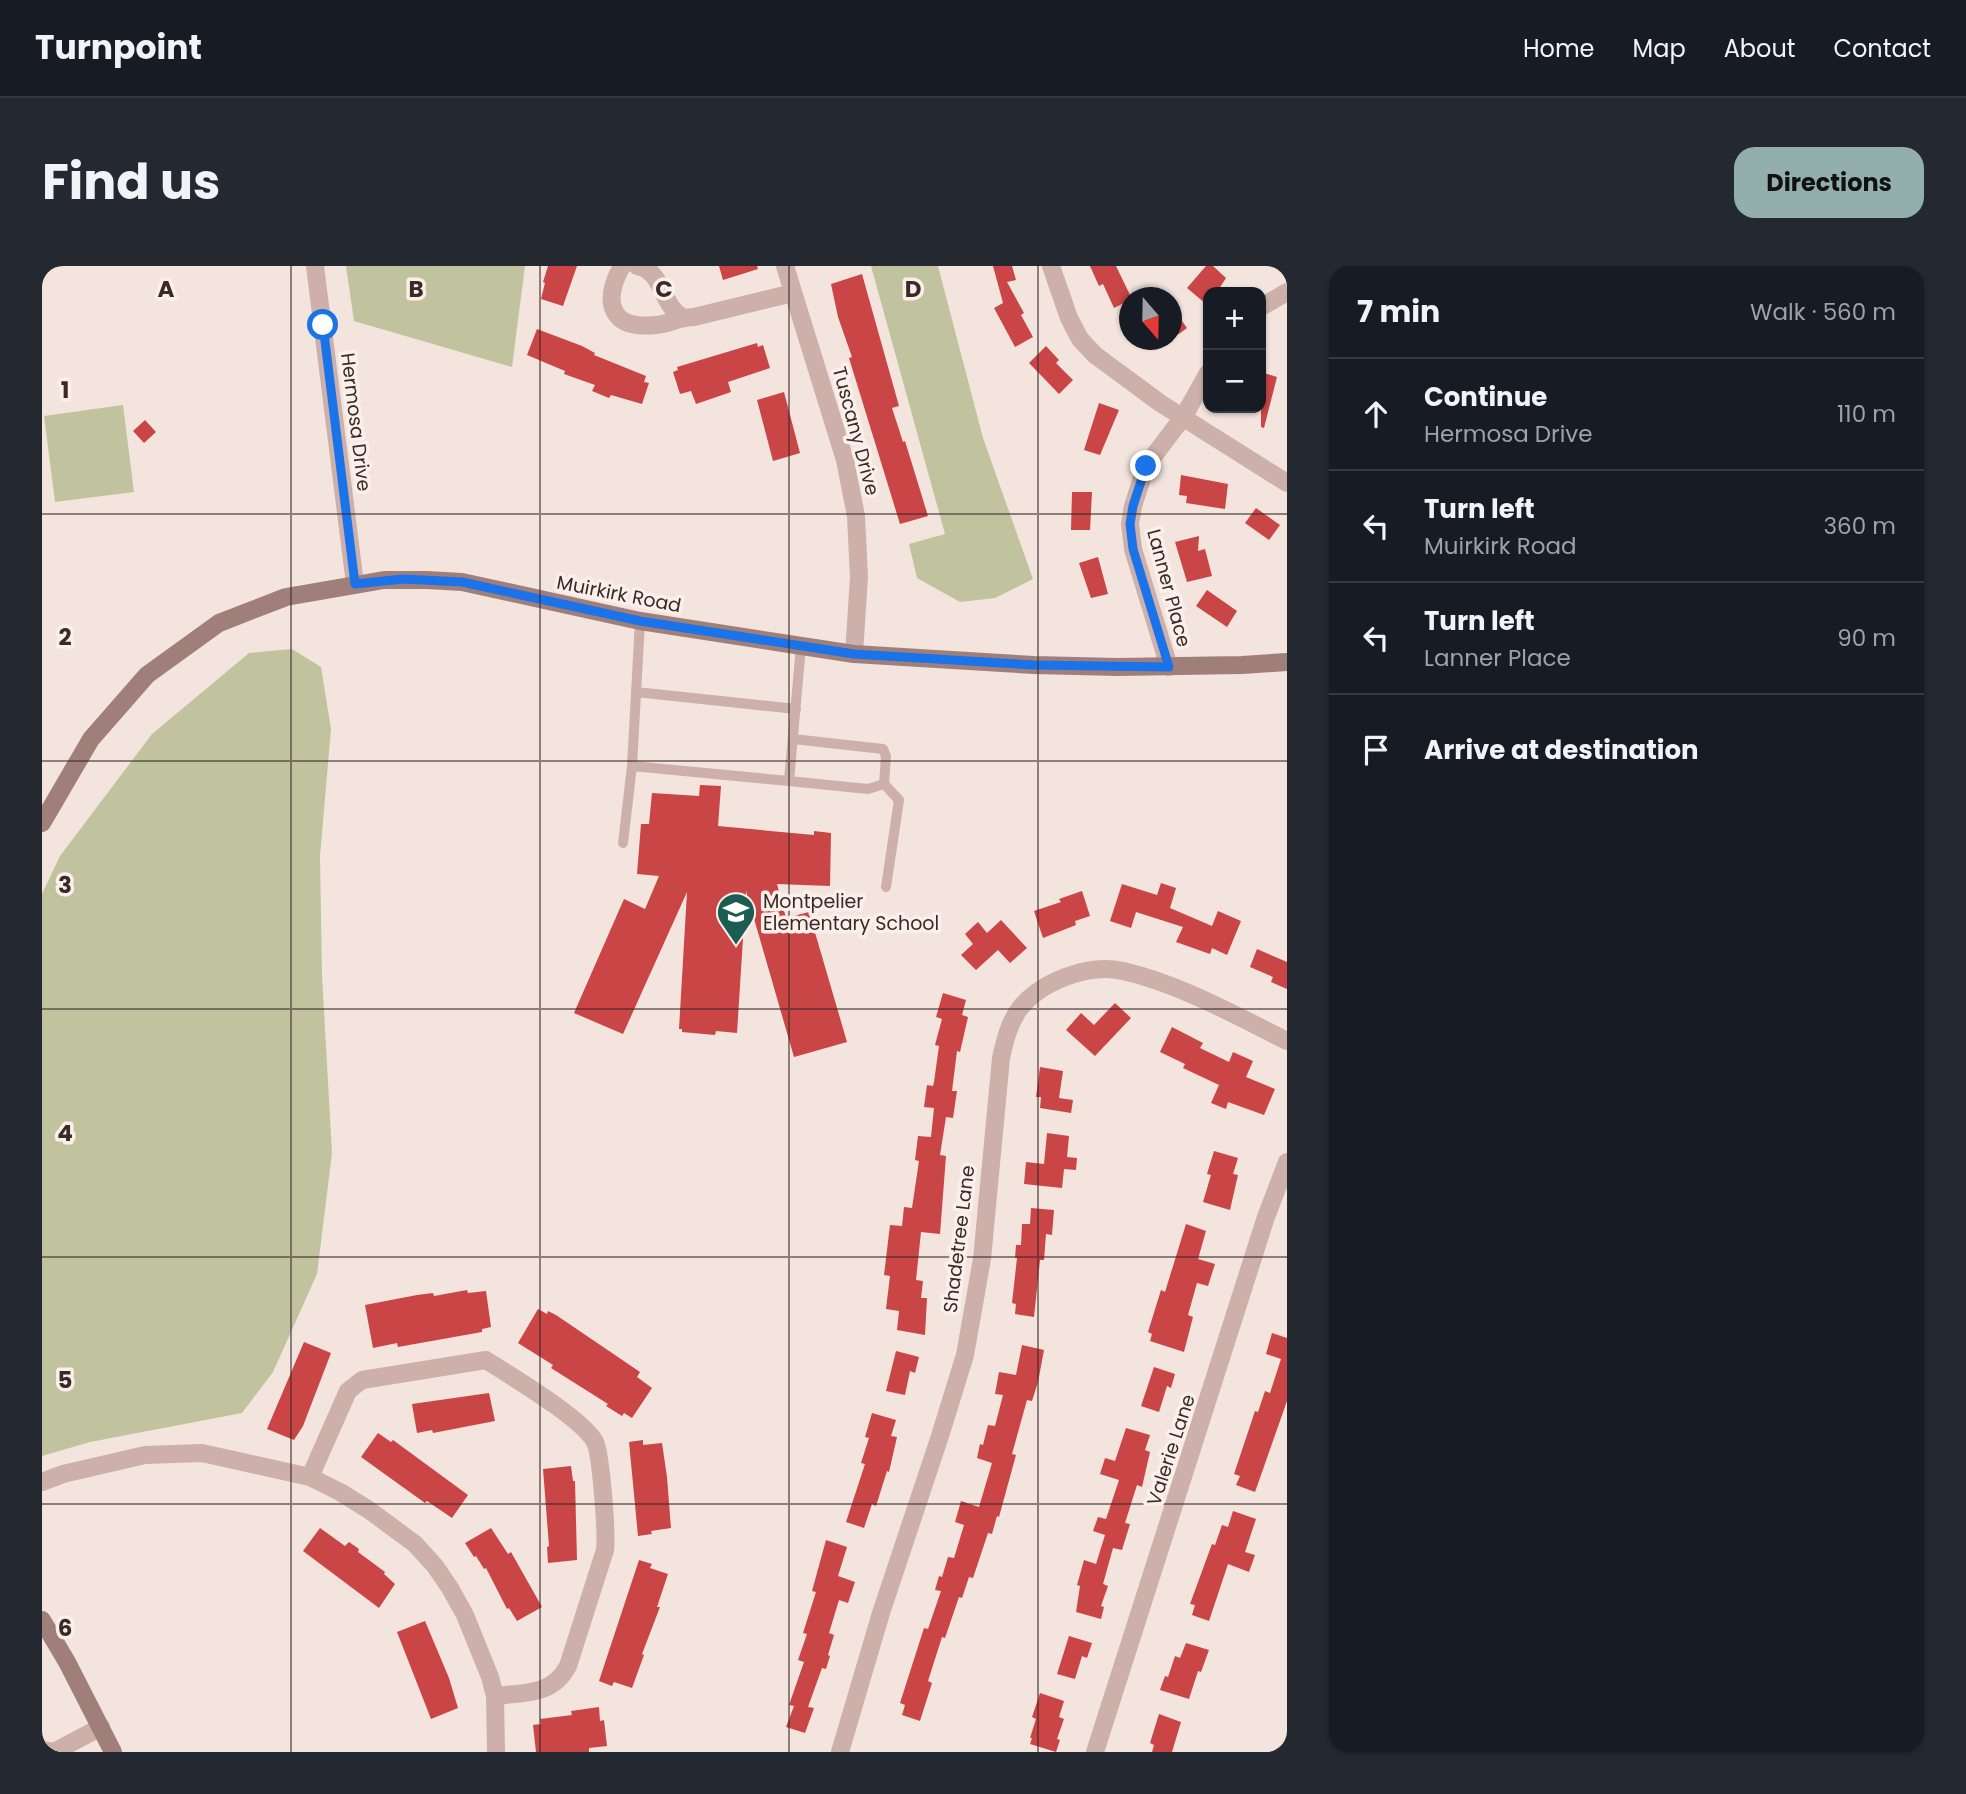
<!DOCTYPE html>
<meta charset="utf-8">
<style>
:root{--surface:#171b24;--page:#242831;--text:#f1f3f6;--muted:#9ea1a6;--line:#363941;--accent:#92afac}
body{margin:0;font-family:Poppins,sans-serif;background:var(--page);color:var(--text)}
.controls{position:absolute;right:21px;top:21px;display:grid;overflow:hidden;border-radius:14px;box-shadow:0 2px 5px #0004}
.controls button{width:63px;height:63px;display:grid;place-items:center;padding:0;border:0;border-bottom:2px solid var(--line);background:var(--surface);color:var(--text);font:35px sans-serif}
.compass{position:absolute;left:1077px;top:21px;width:63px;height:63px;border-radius:50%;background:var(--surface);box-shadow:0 2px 5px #0004;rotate:160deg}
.stop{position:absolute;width:21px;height:21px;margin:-16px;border:5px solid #1a73e8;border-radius:50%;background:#fff}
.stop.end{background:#1a73e8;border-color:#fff;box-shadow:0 2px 7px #0008}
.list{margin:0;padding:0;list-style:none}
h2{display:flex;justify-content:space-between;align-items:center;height:91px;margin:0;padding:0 28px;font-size:30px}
h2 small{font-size:23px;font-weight:400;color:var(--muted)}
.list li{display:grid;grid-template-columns:46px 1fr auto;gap:21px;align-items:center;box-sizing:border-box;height:112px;padding:0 28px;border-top:2px solid var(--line)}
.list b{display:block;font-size:26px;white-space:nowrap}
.list p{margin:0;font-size:23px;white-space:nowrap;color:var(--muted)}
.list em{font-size:23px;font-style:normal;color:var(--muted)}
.icon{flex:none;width:38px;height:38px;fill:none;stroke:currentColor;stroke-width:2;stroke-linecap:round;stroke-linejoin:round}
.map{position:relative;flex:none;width:1245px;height:1486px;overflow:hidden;border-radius:21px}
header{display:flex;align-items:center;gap:42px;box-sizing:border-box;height:98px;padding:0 35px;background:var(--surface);border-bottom:2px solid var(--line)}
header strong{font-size:33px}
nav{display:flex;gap:38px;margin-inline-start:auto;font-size:24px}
.intro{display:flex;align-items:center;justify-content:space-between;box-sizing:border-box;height:168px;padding:0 42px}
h1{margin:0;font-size:49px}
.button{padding:18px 32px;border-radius:21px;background:var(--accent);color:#111;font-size:24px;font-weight:700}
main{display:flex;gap:42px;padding:0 42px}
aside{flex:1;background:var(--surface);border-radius:21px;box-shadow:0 2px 5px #0004}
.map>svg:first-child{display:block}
</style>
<header>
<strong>Turnpoint</strong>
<nav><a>Home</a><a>Map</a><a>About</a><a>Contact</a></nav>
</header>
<div class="intro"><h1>Find us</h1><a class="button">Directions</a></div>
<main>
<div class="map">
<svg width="1245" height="1486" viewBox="0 0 1245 1486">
<rect width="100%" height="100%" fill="#f3e4de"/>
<path fill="#c0c39d" d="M304 0H483L470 101 312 55Z
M829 0H896L941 172 991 313 953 332 918 336 875 312 867 278 903 268Z
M81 139 92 226 13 236 2 150Z
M250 383 279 401 289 463 278 590 280 709 290 887 275 1008 231 1106 200 1147 48 1176 0 1190V628L18 590 110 468 207 387Z"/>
<path fill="#ca4545" d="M506 0H535L521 40 499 33 503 17 501 16Z
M677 0H715L716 3 681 14Z
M951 0H970L974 14 965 16 982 47 979 49 991 71 973 81 952 42 961 37Z
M1048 0H1074L1089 31 1088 34 1072 42 1061 18 1057 20Z
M1164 0H1171L1184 12 1175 26H1166L1164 38 1145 22Z
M820 8 857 140 850 142 861 176 863 175 886 250 858 258 807 92 810 91 796 51 789 18Z
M1130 41 1145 62 1130 73Z
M495 63 540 80 553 87 552 89 604 110 602 116 607 117 600 138 569 129 567 132 550 125 553 119 522 108 523 105 485 89Z
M715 77 716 81 721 79 728 102 686 116 689 126 654 138 649 125 638 128 631 106 636 104 635 101Z
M1004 80 1017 94 1014 97 1031 114 1017 128 987 97Z
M1219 106 1235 111 1222 162 1219 161Z
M742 126 758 187 731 195 715 134Z
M1057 137 1077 144 1058 189 1042 184Z
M103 154 114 166 102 177 91 165Z
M1139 209 1186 218 1183 243 1144 237 1145 230 1137 229Z
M1030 226H1050L1048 264H1029Z
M1214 242 1238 259 1227 274 1203 257Z
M1157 270 1156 285 1163 283 1170 310 1145 316 1133 276Z
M1056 291 1066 328 1049 332 1037 297Z
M1165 324 1195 345 1185 361 1154 340Z
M658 519 679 520 676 560 772 569V565L789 567 788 620 735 618 744 652 767 646 805 776 752 791 704 625 695 767 674 765 673 769 640 766V763H637L645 626 581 768 532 747 582 633 603 643 617 610 595 608 599 558H607L610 527 657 530Z
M1119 617 1134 622 1128 642 1170 660 1176 645 1199 655 1185 689 1170 682 1168 688 1134 676 1141 661 1094 646 1089 662 1068 655 1080 618 1115 629Z
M1040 625 1048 650 1033 655 1034 659 1001 672 992 645 1019 636 1017 633Z
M959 654 985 682 968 697 956 684 934 704 919 689 931 678 923 668 936 656 945 667Z
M1215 683 1245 696V723L1229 716 1231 711 1208 701Z
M901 727 924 734 920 749 926 751 918 786 915 785 910 825H915L911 852 904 851 898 889 904 890 898 968 879 966 874 1014 881 1015 879 1032H885L883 1069 855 1064 857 1045 844 1043 848 1010 842 1009 848 959 860 960 862 941 870 942 877 895 873 894 876 870 889 871 892 842 882 841 885 819 891 820 892 816 897 780 893 779 900 753 894 751Z
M1073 737 1089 752 1053 790 1024 764 1039 747 1052 759Z
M1130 761 1161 777 1158 782 1187 796 1191 786 1211 795 1204 811 1233 823 1222 849 1186 836 1184 843 1169 837 1177 819 1141 802 1143 798 1118 786Z
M998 801 1021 805 1017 832 1031 834 1029 847 998 842 999 831H994Z
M1005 867 1027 870 1025 891 1035 892 1034 904 1022 903 1020 922 982 918 984 896 1002 898Z
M1172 885 1196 892 1191 908 1196 909 1188 944 1161 936 1169 909 1165 908Z
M989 942 1012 944 1010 969 1004 968 1002 994H998L992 1051 973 1048 974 1038 970 1037 975 992H973L974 979H979L980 958H988Z
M1144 958 1164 965 1156 993 1173 998 1166 1020 1155 1017 1146 1049 1151 1051 1142 1086 1108 1075 1110 1068 1106 1066 1119 1024 1123 1026Z
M425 1024 426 1027 444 1025 449 1061 440 1063V1066L356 1081 355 1077 331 1082 323 1039 375 1029 391 1027 392 1030Z
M496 1043 505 1048 506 1045 514 1049 598 1106 595 1111 610 1122 590 1152 582 1147 580 1150 564 1140 566 1138 509 1102 511 1099 476 1077Z
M1230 1067 1245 1072V1135L1213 1226 1194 1219 1198 1210 1192 1208 1213 1145 1216 1146 1223 1125 1228 1127 1239 1093 1224 1088Z
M262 1076 289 1087 261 1160 252 1174 225 1163Z
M980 1079 1002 1084 996 1116 990 1135 985 1134 970 1188 974 1189 957 1251 955 1250 950 1268 946 1267 931 1312 927 1311 920 1332 917 1331 903 1372 900 1371 886 1415 890 1417 878 1455 860 1449 863 1439 858 1437 882 1362 886 1363 899 1325 893 1324 897 1310 900 1311 906 1291 912 1292 922 1259 913 1256 919 1235 937 1241 950 1197 935 1192 938 1178 941 1179 946 1159 953 1160 961 1129 953 1128 957 1106 974 1109Z
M854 1085 877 1091 873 1107 868 1105 863 1129 844 1125Z
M1112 1101 1133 1108 1129 1122 1125 1120 1117 1146 1099 1140Z
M447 1127 453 1155 391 1167 390 1164 375 1167 370 1138Z
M830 1147 854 1154 849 1170 855 1171 847 1206 845 1205 834 1240 830 1238 822 1262 804 1256 823 1198 819 1197 827 1172 823 1171Z
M1084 1162 1108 1169 1103 1184 1108 1186 1100 1221 1095 1219 1083 1257 1088 1258 1080 1284 1071 1282 1061 1318 1066 1320 1059 1340 1062 1341 1059 1353 1034 1346 1038 1320 1035 1319 1042 1294 1054 1298 1063 1269 1051 1265 1056 1251 1064 1253 1077 1214 1058 1208 1063 1192 1073 1195Z
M336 1167 349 1176 351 1174 426 1229 410 1252 385 1235 383 1237 319 1191Z
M601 1174V1179L620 1177 625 1211 629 1262 609 1265 610 1268 596 1270 587 1176Z
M529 1200 531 1215H533L535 1294 506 1297 505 1281 507 1280 501 1203Z
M1191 1245 1214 1253 1203 1286 1213 1289 1207 1306 1186 1298 1167 1355 1150 1349 1153 1339 1148 1338 1170 1278 1173 1279 1180 1259 1186 1261Z
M278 1262 303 1280 307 1276 317 1283 316 1286 343 1306 342 1308 353 1318 337 1342 261 1285Z
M449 1262 466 1288 469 1286 500 1341 475 1355 467 1342 465 1343 444 1302 442 1303 434 1290 432 1291 423 1277Z
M784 1274 805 1281 796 1310 813 1316 806 1337 797 1334 787 1367 792 1369 786 1389 788 1390 784 1403 780 1402 766 1441 772 1442 763 1467 744 1461 752 1440 747 1439 762 1396 756 1394 765 1368 761 1367 774 1326 770 1325Z
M597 1294 610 1298 608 1302 626 1308 615 1341H618L600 1388 602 1389 590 1422 572 1416 570 1420 557 1415Z
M383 1355 407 1412 416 1442 389 1453 355 1366Z
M1027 1370 1050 1377 1045 1392 1040 1390 1033 1413 1015 1408Z
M1144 1377 1167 1384 1159 1406 1156 1405 1147 1433 1118 1424 1123 1410 1126 1411 1133 1390 1138 1392Z
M998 1427 1022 1435 1017 1451 1022 1453 1015 1473 1018 1474 1014 1486 988 1478 990 1472H988L994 1453 990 1451Z
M557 1441 558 1455 562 1454 565 1480 547 1482V1486H494L491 1459 499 1458 498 1453 530 1449 529 1445Z
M1117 1448 1139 1456 1130 1486H1110L1112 1479 1108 1477Z"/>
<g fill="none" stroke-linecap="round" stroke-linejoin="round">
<path stroke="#ccb0a9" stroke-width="10" d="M598 355 590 500 747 515 759 380
M594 426 754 443
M747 515 826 523 842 518 844 490 841 483 751 473
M842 518 857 534 844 621
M581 577 590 500"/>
<path stroke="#ccb0a9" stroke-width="18" d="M273 0 313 318
M580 0C560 36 568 64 614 59 627 58 638 51 652 51L751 27
M595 0C621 4 619 39 640 51
M743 0 803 194 814 250 817 311 812 388
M1009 0 1027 52 1038 73 1053 89 1118 137 1245 217
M1219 41 1245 26
M1127 401 1091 283 1088 258 1091 240 1104 200 1142 150 1166 107
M268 1211 306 1125 320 1114 444 1094C470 1111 540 1152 553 1176 559 1188 565 1267 563 1284L526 1400C510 1430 483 1426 453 1430
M0 1216 21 1208 103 1189 160 1187 268 1211 298 1226 327 1244 373 1278 393 1300 408 1322 423 1349 448 1411 453 1430 454 1486
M0 1484 12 1486 59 1461
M798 1486 839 1347 898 1170 923 1089 940 993 959 792C963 774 967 757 978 742 1000 715 1047 697 1081 705 1138 718 1193 749 1245 775
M1053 1486 1224 951 1245 896"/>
<path stroke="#a07f7a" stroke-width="18" d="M0 557 49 473 105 409 177 357 244 331 342 314H385L420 316 598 355 812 388 992 399 1076 401 1200 399 1245 396
M0 1354 25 1396 71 1486"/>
</g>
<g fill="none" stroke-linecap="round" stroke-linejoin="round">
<path stroke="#1a73e8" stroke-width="9" d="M281 59 313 318 361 313 420 316 598 355 812 388 992 399 1127 401 1091 283 1088 258 1091 240 1104 200"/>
</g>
<path fill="none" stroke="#392a29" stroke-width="2" stroke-opacity="0.55" d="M249 0V1486M498 0V1486M747 0V1486M996 0V1486M0 248H1245M0 495H1245M0 743H1245M0 991H1245M0 1238H1245"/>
<defs>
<g id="school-pin" transform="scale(2.0125)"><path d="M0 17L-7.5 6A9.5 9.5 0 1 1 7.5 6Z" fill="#1d5c51" stroke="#fbefea"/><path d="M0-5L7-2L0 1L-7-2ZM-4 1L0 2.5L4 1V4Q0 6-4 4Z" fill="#fff"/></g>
</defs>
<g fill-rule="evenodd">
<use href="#school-pin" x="694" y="646"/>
</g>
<g text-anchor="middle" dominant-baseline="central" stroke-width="7" stroke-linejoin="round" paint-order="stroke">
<g font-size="19" fill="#392a29" stroke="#fbefea">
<text transform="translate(314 156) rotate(83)">Hermosa Drive</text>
<text transform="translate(814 165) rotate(75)">Tuscany Drive</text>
<text transform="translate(1127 322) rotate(75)">Lanner Place</text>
<text transform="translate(577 328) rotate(11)">Muirkirk Road</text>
<text transform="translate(917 973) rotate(-83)">Shadetree Lane</text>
<text transform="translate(1129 1184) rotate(-72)">Valerie Lane</text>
</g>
<g font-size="19" fill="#392a29" stroke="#fbefea" text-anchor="start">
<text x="721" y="635">Montpelier<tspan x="721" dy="22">Elementary School</tspan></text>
</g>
</g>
<g font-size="23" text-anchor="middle" font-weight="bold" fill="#392a29" stroke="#fbefea" stroke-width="7" stroke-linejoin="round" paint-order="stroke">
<text x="124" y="31">A</text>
<text x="374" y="31">B</text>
<text x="622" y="31">C</text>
<text x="871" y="31">D</text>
<text x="23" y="132">1</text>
<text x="23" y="379">2</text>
<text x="23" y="627">3</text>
<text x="23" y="875">4</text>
<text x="23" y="1122">5</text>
<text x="23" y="1370">6</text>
</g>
</svg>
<div class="controls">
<button>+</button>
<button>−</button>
</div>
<svg class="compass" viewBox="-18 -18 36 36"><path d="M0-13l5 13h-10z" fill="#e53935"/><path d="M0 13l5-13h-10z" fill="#9ea1a6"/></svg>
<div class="stop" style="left:281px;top:59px"></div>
<div class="stop end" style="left:1104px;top:200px"></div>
</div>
<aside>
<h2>7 min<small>Walk · 560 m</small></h2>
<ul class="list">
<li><svg class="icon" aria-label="ahead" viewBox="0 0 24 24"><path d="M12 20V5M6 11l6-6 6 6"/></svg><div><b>Continue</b><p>Hermosa Drive</p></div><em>110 m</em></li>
<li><svg class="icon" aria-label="left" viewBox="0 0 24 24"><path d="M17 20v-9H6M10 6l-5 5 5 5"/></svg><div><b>Turn left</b><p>Muirkirk Road</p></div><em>360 m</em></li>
<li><svg class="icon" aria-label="left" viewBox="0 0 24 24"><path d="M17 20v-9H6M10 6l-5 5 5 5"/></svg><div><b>Turn left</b><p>Lanner Place</p></div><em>90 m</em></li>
<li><svg class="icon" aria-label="arrive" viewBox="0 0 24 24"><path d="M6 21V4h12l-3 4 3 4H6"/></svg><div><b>Arrive at destination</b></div></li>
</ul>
</aside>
</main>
